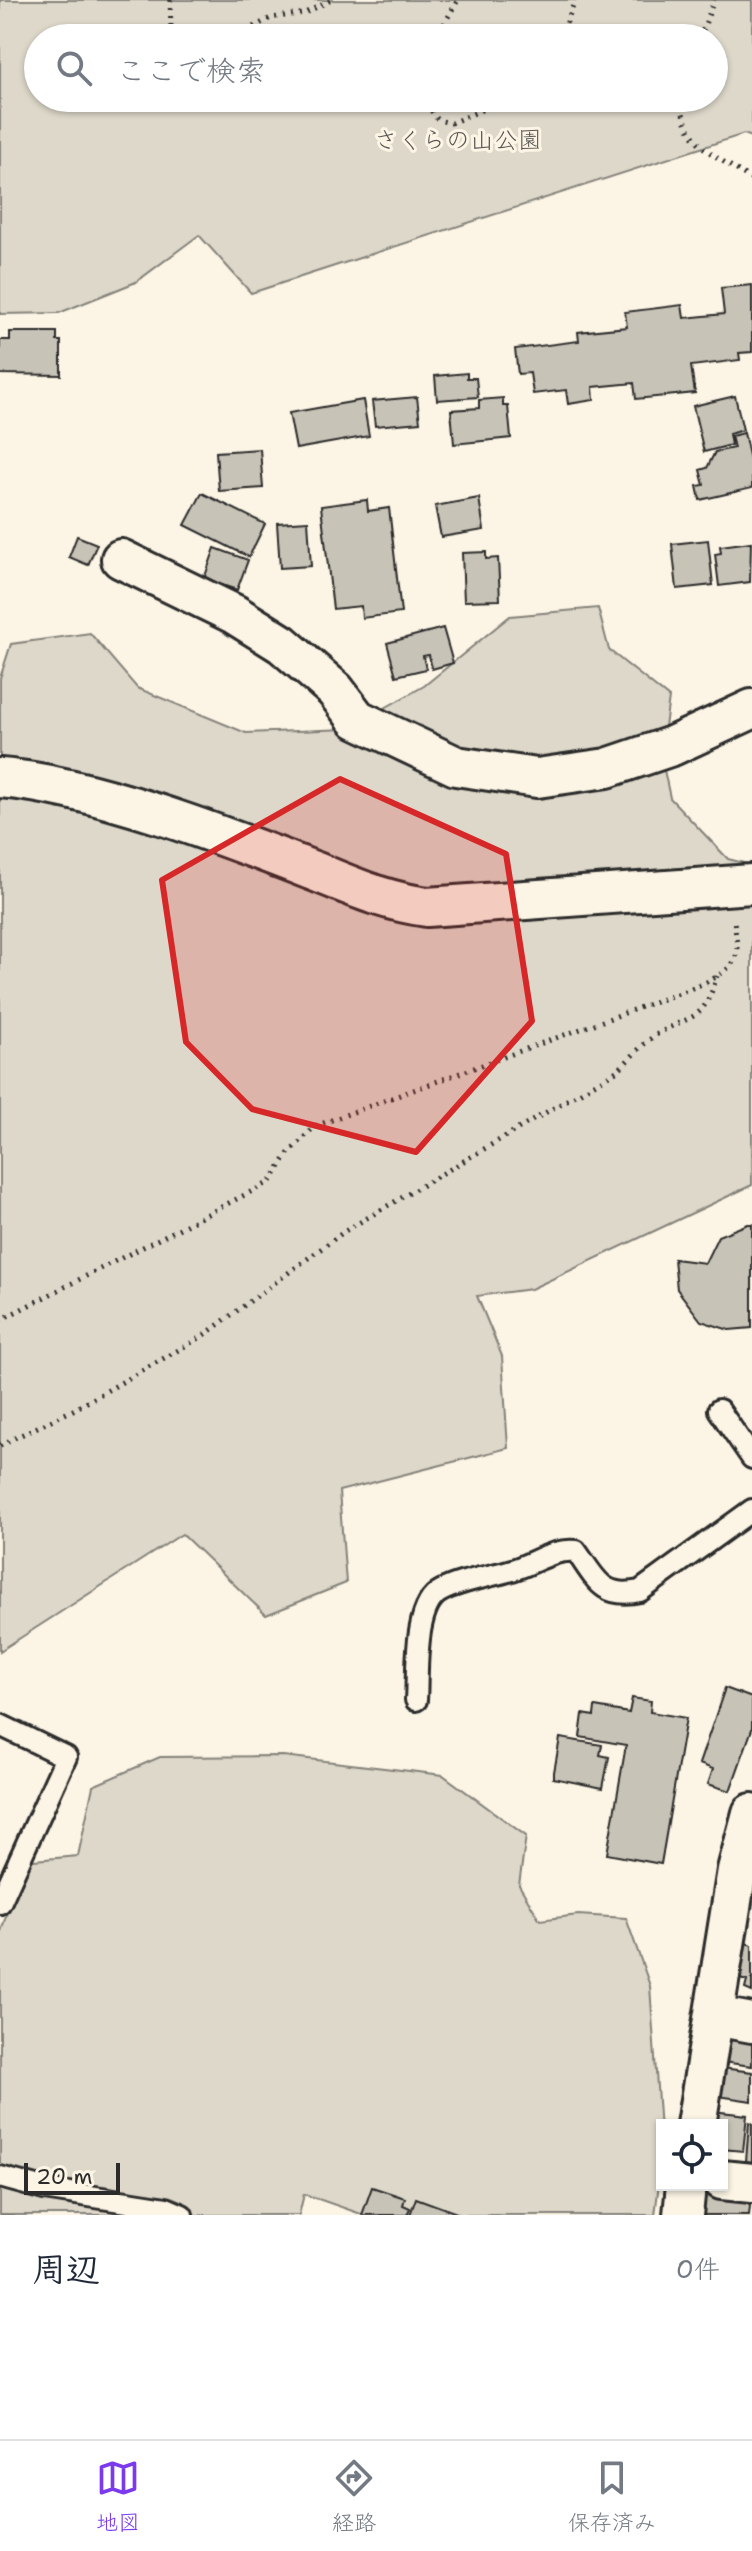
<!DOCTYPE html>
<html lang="ja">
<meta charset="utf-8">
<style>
:root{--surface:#fff;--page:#f6f6f7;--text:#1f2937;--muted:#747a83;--line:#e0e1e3;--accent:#7c3aed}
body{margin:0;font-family:"Shantell Sans","Klee One",sans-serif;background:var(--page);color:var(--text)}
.controls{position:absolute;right:24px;bottom:24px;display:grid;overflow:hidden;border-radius:0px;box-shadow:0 2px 6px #0004}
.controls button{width:72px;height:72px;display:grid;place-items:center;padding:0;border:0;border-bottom:2px solid var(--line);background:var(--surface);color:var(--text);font:40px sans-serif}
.scale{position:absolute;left:24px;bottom:20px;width:96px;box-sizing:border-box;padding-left:8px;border:4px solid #2b2b2b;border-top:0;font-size:22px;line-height:28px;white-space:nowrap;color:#2b2b2b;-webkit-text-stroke:6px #fcf5e5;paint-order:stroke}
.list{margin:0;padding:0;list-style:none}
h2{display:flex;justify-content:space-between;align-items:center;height:104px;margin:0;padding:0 32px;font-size:34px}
h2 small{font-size:26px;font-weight:400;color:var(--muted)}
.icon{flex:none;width:44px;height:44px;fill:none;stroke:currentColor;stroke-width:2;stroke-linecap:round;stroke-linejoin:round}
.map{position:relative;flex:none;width:752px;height:2215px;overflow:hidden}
.search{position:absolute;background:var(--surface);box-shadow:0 2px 6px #0004;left:24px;right:24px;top:24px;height:88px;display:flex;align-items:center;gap:20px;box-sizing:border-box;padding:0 28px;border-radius:44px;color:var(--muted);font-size:30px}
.sheet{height:224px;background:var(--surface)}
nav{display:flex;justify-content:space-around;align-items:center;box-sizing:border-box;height:112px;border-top:2px solid var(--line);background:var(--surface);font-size:22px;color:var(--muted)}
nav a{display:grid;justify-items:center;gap:4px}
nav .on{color:var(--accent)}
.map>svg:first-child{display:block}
</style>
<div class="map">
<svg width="752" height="2215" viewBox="0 0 752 2215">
<rect width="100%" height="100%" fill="#fcf5e5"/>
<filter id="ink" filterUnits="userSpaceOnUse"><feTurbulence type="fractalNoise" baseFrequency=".0125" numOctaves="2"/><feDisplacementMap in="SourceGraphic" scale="16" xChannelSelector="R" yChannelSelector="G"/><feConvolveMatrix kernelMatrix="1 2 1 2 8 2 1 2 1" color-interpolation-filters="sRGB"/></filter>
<g filter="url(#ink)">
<path fill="#ded8ca" stroke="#84827a" stroke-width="2" fill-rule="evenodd" d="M0 0H752V137L744 134 251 293 199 235 136 282 59 313 0 314ZM38 38H714V98H38Z
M598 608 609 650 669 698 661 756 670 798 728 859 752 865V1185L531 1289 477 1296 502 1356 508 1448 339 1491 346 1583 266 1615 182 1534 0 1651V678L11 644 90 633 137 688 246 733 347 729 424 686 510 616Z
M283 1756 443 1775 526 1836 519 1885 540 1920 578 1915 626 1918 650 1986 662 2159 655 2215H364L304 2194 299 2215H0V1935L23 1861 78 1856 93 1786 160 1757Z"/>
<path fill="#c8c3b7" stroke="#2b2b2b" stroke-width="2" d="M752 285V352L739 353 740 360 691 366 695 393 636 399 634 383 593 387 594 400 568 404 566 390 533 394 530 373 518 374 515 349 579 341 578 332 627 327 625 312 682 305 684 318 724 314 721 288Z
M10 332H57V341H61V375L0 374V340H10Z
M467 373V378H476L478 397 437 400 435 376Z
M735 396 743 430 729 434 731 445 704 452 693 406Z
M417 397 420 422 375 426 372 401Z
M503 398V406H508L511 438 454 444 451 410 479 408V400Z
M363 400 369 436 296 449 289 413Z
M744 433 752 469V488L700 500 697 486 704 485 700 470 707 468 715 452 734 448 731 436Z
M260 449 263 488 219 491 216 452Z
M202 493 265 524 249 557 185 525Z
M479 498 484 530 441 537 435 506Z
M367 500 368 511 389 508 401 613 362 618 361 606 333 609 321 506Z
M308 521 311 566 280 568 277 523Z
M77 536 97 544 88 565 69 557Z
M708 540 713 585 677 589 672 544Z
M751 542 750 582 719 586 715 554 721 553 720 546Z
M215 548 248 560 237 590 204 579Z
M486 552V559L498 558 500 600 464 601 462 553Z
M443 628 453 663 432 669 429 655 423 656 426 669 396 676 387 643Z
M748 1224H752V1328L729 1330 701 1321 677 1289 674 1259 705 1263 718 1236Z
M725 1688 752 1698V1729L730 1791 708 1784 713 1769 699 1764Z
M632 1698 651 1701 650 1712 686 1718 661 1864 607 1854 626 1745 580 1737 583 1714 594 1716 595 1707 629 1713Z
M560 1738 602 1745 600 1755 609 1757 603 1788 553 1778Z
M742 1942 752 1945V1992L745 1989 747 1981 740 1979 743 1972 734 1969Z
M720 2032 752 2036V2066L715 2061Z
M722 2068 752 2072V2101L718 2096Z
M712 2111 747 2115 743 2151 722 2149V2125H710Z
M749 2122 752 2123V2162L746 2161Z
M372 2187 405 2198 403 2205 410 2208 407 2215H362Z
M707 2192 751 2197 749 2215H698L700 2197H706Z
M416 2198 457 2213 456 2215H410Z"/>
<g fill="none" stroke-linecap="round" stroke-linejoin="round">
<g stroke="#2b2b2b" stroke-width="26">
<path id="lane" d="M719 1410 752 1458
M416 1700C418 1673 413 1605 441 1591 462 1580 489 1577 512 1570 533 1564 554 1548 576 1551 596 1579 602 1599 640 1591L752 1510
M0 1725 66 1757 0 1903
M0 2177 44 2189 166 2208 182 2215"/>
</g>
<g stroke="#2b2b2b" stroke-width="44">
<path id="street" d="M121 559 234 614 282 644 335 690 357 719 456 766 537 778 607 768 672 746 752 709
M0 778C92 785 224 836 311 870 355 887 380 900 427 907L752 884
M715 2016 752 2023
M696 2125 737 1870 752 1813
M722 2180 752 2183
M683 2215 686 2185"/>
</g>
<path stroke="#2b2b2b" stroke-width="5" stroke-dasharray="2 6" stroke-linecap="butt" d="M170 0 171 28 177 38
M232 38 271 18 305 13 331 0
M436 38 458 0
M561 38 575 0
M700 38 714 0
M422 98 438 120 451 123 510 98
M679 98C690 150 710 151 752 180
M0 1320 270 1182 288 1154 315 1126 671 996C690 988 729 978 736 956 739 946 734 929 734 917
M0 1445 73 1410 203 1336 345 1231 618 1070C630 1059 643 1043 656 1035 693 1012 702 1025 717 976"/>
<use href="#lane" stroke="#fcf5e5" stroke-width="20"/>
<use href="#street" stroke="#fcf5e5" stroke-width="38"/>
</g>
</g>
<path fill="#d62828" fill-opacity="0.2" stroke="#d62828" stroke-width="6" stroke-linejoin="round" d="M340 779 506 854 532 1021 416 1152 252 1109 186 1042 162 880Z"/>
<g text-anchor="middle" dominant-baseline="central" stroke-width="6" stroke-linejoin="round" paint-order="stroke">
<g font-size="24" fill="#585653" stroke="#fcf5e5">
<text x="458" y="140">さくらの山公園</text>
</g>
</g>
</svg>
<div class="controls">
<button><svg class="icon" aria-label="locate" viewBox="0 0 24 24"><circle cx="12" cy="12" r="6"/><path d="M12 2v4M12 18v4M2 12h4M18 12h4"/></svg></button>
</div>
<div class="scale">20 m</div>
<div class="search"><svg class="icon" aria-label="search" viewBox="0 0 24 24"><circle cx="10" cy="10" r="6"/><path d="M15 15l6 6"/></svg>ここで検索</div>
</div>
<section class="sheet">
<h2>周辺<small>0件</small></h2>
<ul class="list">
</ul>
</section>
<nav>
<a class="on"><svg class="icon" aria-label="map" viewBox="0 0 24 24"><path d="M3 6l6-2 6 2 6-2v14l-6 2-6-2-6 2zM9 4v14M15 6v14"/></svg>地図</a>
<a><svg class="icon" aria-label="directions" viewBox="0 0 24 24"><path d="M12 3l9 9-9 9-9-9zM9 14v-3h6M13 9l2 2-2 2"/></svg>経路</a>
<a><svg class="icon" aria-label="saved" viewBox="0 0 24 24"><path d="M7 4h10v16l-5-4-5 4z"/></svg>保存済み</a>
</nav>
